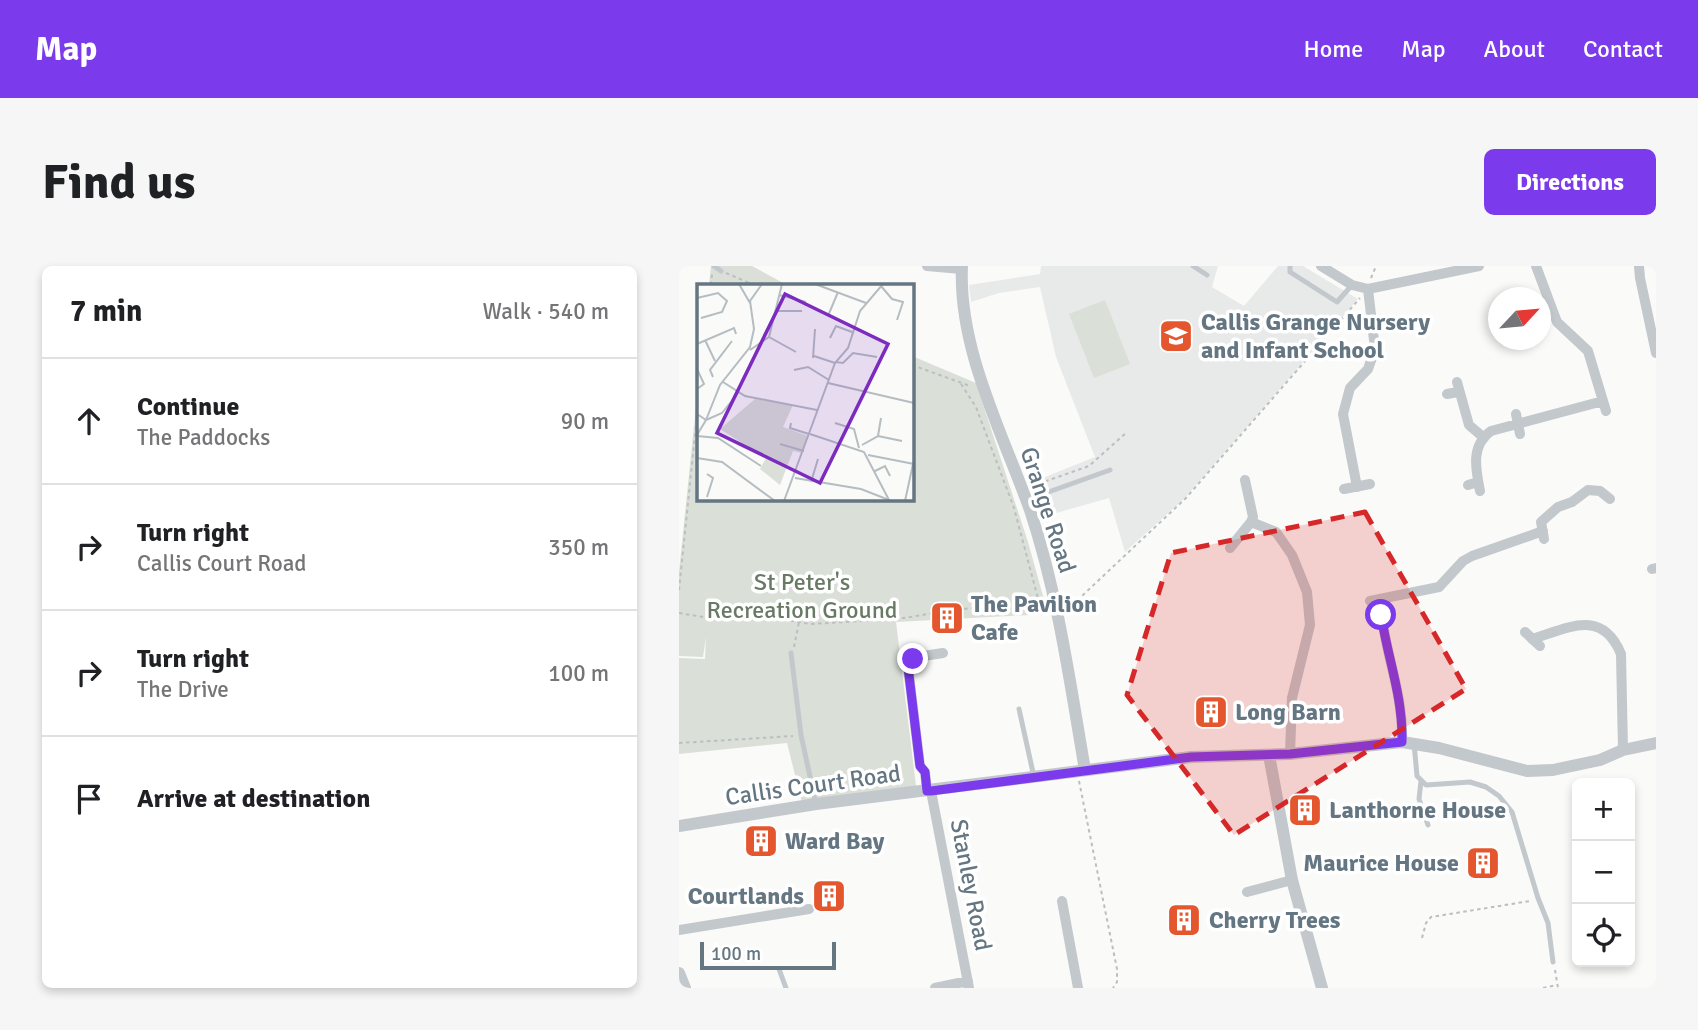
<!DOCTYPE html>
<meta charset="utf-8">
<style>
:root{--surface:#fff;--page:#f6f6f6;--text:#202124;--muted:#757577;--line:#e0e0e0;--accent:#7c3aed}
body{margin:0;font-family:Signika,sans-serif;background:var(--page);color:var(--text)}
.controls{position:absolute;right:21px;bottom:21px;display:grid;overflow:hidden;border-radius:10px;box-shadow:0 4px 10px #0003}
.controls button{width:63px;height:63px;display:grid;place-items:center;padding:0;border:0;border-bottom:2px solid var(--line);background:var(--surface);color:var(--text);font:35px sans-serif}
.compass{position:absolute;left:809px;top:21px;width:63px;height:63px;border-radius:50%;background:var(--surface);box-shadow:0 4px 10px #0003;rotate:64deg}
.scale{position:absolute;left:21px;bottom:18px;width:136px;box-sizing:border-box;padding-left:7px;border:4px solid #657683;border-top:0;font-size:19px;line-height:24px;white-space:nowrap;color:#657683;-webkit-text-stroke:5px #fff;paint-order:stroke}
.stop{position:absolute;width:21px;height:21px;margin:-16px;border:5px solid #7c3aed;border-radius:50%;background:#fff}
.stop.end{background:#7c3aed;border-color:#fff;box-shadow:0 2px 7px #0008}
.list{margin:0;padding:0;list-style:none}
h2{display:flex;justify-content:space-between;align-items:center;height:91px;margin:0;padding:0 28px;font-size:30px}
h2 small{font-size:23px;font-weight:400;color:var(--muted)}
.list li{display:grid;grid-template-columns:46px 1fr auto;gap:21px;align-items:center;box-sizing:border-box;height:126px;padding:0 28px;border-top:2px solid var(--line)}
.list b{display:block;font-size:26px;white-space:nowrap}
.list p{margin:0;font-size:23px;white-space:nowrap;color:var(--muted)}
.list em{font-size:23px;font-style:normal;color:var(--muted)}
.icon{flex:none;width:38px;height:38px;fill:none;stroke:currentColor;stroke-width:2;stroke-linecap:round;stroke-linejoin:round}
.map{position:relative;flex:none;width:977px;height:722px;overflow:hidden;border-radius:10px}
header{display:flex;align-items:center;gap:42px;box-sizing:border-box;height:98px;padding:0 35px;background:var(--accent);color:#fff}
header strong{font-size:33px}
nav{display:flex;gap:38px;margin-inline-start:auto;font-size:24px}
.intro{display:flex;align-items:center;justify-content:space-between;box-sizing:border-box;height:168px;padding:0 42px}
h1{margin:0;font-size:49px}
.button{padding:18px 32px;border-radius:10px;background:var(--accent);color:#fff;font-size:24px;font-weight:700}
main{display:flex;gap:42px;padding:0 42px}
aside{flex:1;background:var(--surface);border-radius:10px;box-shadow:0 4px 10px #0003}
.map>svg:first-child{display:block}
</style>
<header>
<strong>Map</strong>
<nav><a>Home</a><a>Map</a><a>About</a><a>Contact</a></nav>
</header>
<div class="intro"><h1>Find us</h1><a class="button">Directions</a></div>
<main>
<aside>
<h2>7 min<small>Walk · 540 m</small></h2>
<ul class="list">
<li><svg class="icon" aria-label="ahead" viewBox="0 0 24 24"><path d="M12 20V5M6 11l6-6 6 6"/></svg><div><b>Continue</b><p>The Paddocks</p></div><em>90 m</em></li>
<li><svg class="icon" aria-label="right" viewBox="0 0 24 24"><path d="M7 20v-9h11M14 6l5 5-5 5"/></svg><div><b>Turn right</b><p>Callis Court Road</p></div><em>350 m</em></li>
<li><svg class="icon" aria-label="right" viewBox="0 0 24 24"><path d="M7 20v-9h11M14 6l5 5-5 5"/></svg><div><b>Turn right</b><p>The Drive</p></div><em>100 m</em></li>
<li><svg class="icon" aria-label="arrive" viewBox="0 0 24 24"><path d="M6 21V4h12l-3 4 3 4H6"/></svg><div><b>Arrive at destination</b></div></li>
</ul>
</aside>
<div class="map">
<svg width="977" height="722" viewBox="0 0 977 722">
<rect width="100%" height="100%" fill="#fafaf8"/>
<path fill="#e8e9e9" d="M362 0H539L533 21 565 40 599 0H624L679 33 506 232 446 286 430 232 374 248 361 213 416 191 377 91 361 21 320 27 292 36 290 19 361 8Z"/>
<path fill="#dadfd7" d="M32 0H73L108 19H30Z
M426 34 451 98 415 112 390 48Z
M233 90 297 117 349 276 369 348 217 356 237 520 123 537 108 477 0 488V392L26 393 27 371 24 391 0 390V306L19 121V233H233Z"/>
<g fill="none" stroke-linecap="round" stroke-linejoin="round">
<path stroke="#bbbfc2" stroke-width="2" stroke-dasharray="3.5 3.5" stroke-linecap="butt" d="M47 7 75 19
M692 12 697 0
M32 19 33 8
M233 99 291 120
M282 118 297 141 335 242 361 340 365 339
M353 220 410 200 448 166
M0 324 19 140
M388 344 507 232 681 32
M0 347 30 352H97L131 358 219 353 267 345 339 337 359 331
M115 381 120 356
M0 477 114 470
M400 515 438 703V716L434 722
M743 672 747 657 752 651 851 635
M876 704 879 722
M864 722 878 719"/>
<path stroke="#c3c8cc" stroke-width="5" d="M35 0 42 5
M514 0 528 9
M611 0V6L658 36 673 19
M347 234 431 204
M112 387 122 469 137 538
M340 443 355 511
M735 477 738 510 747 519 791 516 807 521 820 530 833 546 859 632 869 657 874 696
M742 515 740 533 749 559
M100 703 107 722"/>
<path stroke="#c3c8cc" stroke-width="10" d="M248 0 282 3
M642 0 673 19 689 23 800 0
M857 0 878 56 909 85 927 145
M960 0 961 12 977 87
M778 116 790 159 804 171
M768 128 779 126
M837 148 841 168
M789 219 799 216
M678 221 664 148 671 122 689 103 696 83 689 23
M665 223 691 218
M801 225C797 204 791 180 812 165L924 135
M572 256 597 266 613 289 628 326 631 359 613 432 611 488
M865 273 862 256 879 241 893 236 909 224 921 225 931 233
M551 282 572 256 574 251 566 214
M973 303 977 302
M702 333C703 384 725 424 723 476
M691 335 760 321 784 295 793 290 864 265
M846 366 861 380
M853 373C889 362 923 342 942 388L944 484
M248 525 246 506 241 500 229 401 238 391 264 387
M252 525 290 722
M568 626 613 614
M383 635 399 722
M0 664 130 643
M256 722 289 715"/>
<path stroke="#c3c8cc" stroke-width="12" d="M283 0C279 83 324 168 351 244 379 328 391 417 406 504
M590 489 613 614 643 722
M0 560 137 538 512 491 611 488 723 476 760 482 848 505 874 504 921 494 944 484 977 477
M0 707 6 722"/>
</g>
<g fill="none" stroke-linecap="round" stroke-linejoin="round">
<path stroke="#7c3aed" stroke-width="9" d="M234 393 229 401 241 500 246 506 248 525H252L512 491 611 488 723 476C724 431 709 393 702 349"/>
</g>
<path fill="#d62828" fill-opacity="0.2" stroke="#d62828" stroke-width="5" stroke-dasharray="14 9" stroke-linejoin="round" d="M686 246 787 423 555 569 448 429 492 287Z"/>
<defs>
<g id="school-square" transform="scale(1.75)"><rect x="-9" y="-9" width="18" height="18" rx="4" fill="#e4572e" stroke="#fff"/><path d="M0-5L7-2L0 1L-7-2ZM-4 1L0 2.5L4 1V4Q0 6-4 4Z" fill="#fff"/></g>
<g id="building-square" transform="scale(1.75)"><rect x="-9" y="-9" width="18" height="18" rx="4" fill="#e4572e" stroke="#fff"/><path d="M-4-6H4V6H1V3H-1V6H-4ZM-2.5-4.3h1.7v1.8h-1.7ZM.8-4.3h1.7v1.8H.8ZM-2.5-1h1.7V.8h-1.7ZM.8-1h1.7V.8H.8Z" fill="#fff"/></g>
</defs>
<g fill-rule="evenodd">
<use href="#school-square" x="497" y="70"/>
<use href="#building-square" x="268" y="352"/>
<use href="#building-square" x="532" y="446"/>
<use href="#building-square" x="626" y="544"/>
<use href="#building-square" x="82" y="575"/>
<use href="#building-square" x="804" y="597"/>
<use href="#building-square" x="150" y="630"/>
<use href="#building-square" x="505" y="654"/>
</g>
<g text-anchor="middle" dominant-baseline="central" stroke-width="7" stroke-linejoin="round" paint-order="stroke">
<g font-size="24" font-weight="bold" fill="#657683" stroke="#fff" text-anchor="start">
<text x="522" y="56">Callis Grange Nursery<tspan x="522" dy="28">and Infant School</tspan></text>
<text x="292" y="338">The Pavilion<tspan x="292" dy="28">Cafe</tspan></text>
<text x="556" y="446">Long Barn</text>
<text x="650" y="544">Lanthorne House</text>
<text x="106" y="575">Ward Bay</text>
<text x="780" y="597" text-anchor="end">Maurice House</text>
<text x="125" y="630" text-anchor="end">Courtlands</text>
<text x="530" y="654">Cherry Trees</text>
</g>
<g font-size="24" fill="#657683" stroke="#fff">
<text transform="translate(369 244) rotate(72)">Grange Road</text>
<text transform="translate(134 519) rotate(-8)">Callis Court Road</text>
<text transform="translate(292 619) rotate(79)">Stanley Road</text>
</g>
<g font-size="24" fill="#687a64" stroke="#fff">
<text x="123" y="316">St Peter's<tspan x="123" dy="28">Recreation Ground</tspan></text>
</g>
</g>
<g transform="translate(18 18)">
<rect width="217" height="217" fill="#fafaf8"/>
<path d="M58 115 96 121 86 143 111 152 105 169 96 167 83 201 63 185 69 174 23 145Z" fill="#dadfd7"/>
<path fill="none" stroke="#b5bdc2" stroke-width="2" d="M42 0 53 19M118 0 169 19M184 2 195 15 206 18 200 36M82 11 109 18M0 14 21 9 30 17 25 28 4 34M78 27H105M131 32 141 8M72 53 99 68M133 54 139 42 155 48M8 56 18 77M0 60 37 44 39 50M53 66 72 53 85 0M117 72 138 79M116 74 118 45M139 78 146 79 156 69 180 73M0 85 7 100 0 105M97 86 111 83 132 96M16 93 13 86 35 57M26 98 48 112 120 126M131 99 217 119M0 130 9 136 0 151M9 136 23 101 53 63 57 45 53 17 65 0M9 136 25 129 41 109M94 139 93 144 112 150M138 139 157 145 162 164M113 150 167 168 192 216M0 152 21 154 64 182M181 152 205 157M83 160 107 167M165 161 181 152 184 134M171 171 217 180M0 174 25 178 78 217M178 187 188 182 193 192M10 190 16 194 10 213M98 194 164 205 192 216M114 198 121 175M87 217 138 79 151 64 163 27 186 0M208 217 216 180"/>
<path fill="#7b2cbf" fill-opacity="0.15" stroke="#7b2cbf" stroke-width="3.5" d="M88 10 191 60 123 199 20 149Z"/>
<rect width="217" height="217" fill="none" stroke="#657683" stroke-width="3.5"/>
</g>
</svg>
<div class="controls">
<button>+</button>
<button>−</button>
<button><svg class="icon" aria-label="locate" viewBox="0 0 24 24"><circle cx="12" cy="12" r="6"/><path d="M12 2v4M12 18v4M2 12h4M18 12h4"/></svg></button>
</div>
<svg class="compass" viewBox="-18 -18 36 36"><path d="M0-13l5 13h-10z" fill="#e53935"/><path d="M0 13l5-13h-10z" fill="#757577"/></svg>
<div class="scale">100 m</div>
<div class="stop" style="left:702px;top:349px"></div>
<div class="stop end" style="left:234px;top:393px"></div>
</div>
</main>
